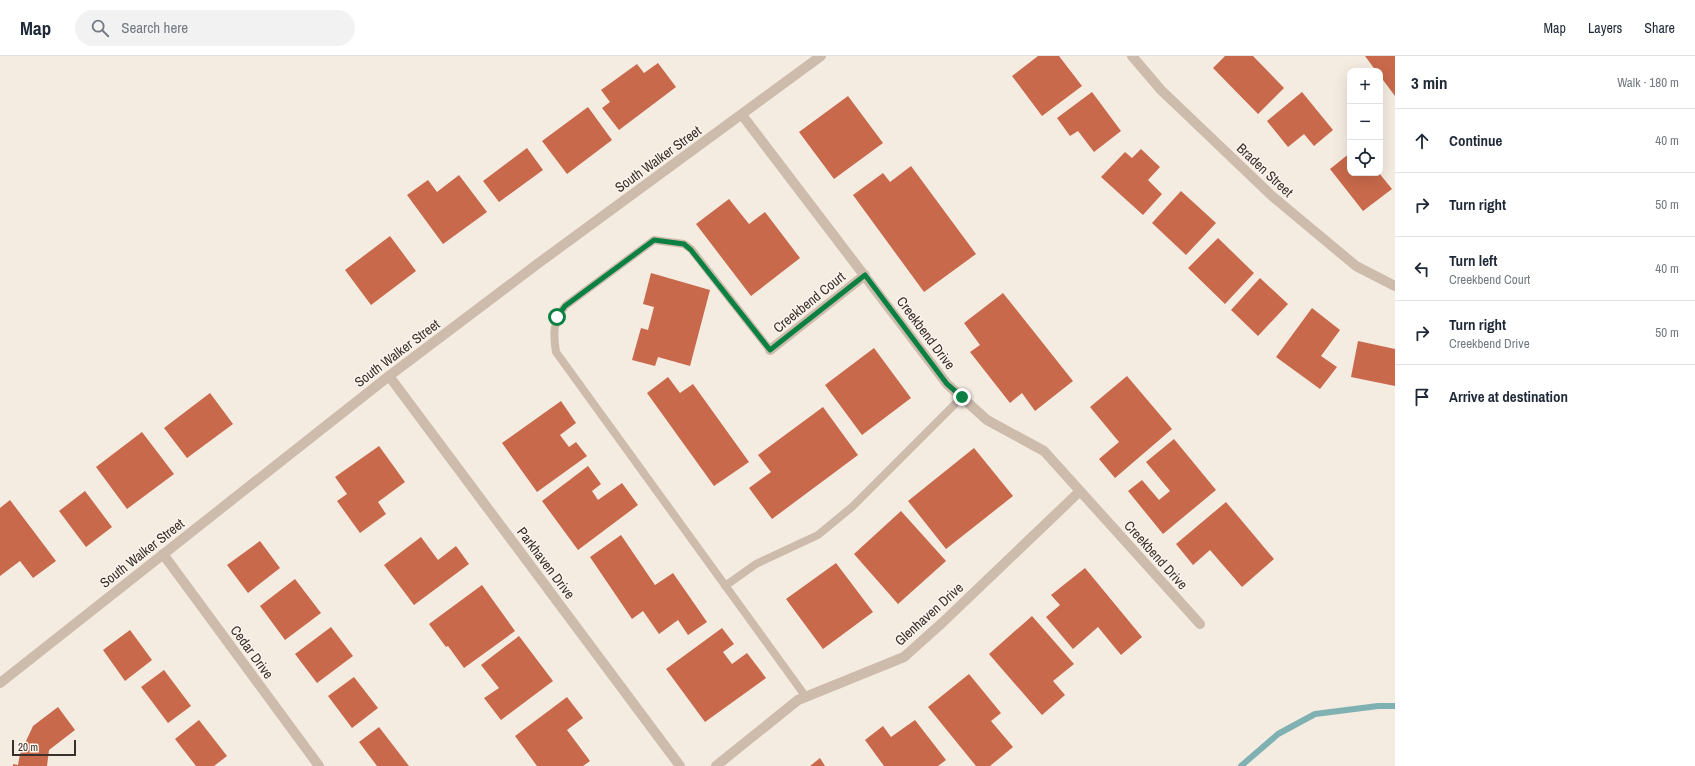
<!DOCTYPE html>
<meta charset="utf-8">
<style>
:root{--surface:#fff;--page:#f2f2f3;--text:#1f2937;--muted:#747a83;--line:#e0e1e3}
body{margin:0;font-family:"Archivo Narrow",sans-serif;background:var(--page);color:var(--text)}
.controls{position:absolute;right:12px;top:12px;display:grid;overflow:hidden;border-radius:8px;box-shadow:0 4px 16px #0002}
.controls button{width:36px;height:36px;display:grid;place-items:center;padding:0;border:0;border-bottom:1px solid var(--line);background:var(--surface);color:var(--text);font:20px sans-serif}
.scale{position:absolute;left:12px;bottom:10px;width:64px;box-sizing:border-box;padding-left:4px;border:2px solid #3b302b;border-top:0;font-size:11px;line-height:14px;white-space:nowrap;color:#3b302b;-webkit-text-stroke:3px #fbf5ee;paint-order:stroke}
.stop{position:absolute;width:12px;height:12px;margin:-9px;border:3px solid #0b8043;border-radius:50%;background:#fff}
.stop.end{background:#0b8043;border-color:#fff;box-shadow:0 1px 4px #0008}
.list{margin:0;padding:0;list-style:none}
h2{display:flex;justify-content:space-between;align-items:center;height:52px;margin:0;padding:0 16px;font-size:17px}
h2 small{font-size:13px;font-weight:400;color:var(--muted)}
.list li{display:grid;grid-template-columns:26px 1fr auto;gap:12px;align-items:center;box-sizing:border-box;height:64px;padding:0 16px;border-top:1px solid var(--line)}
.list b{display:block;font-size:15px;white-space:nowrap}
.list p{margin:0;font-size:13px;white-space:nowrap;color:var(--muted)}
.list em{font-size:13px;font-style:normal;color:var(--muted)}
.icon{flex:none;width:22px;height:22px;fill:none;stroke:currentColor;stroke-width:2;stroke-linecap:round;stroke-linejoin:round}
.map{position:relative;flex:none;width:1395px;height:710px;overflow:hidden}
header{display:flex;align-items:center;gap:24px;box-sizing:border-box;height:56px;padding:0 20px;background:var(--surface);border-bottom:1px solid var(--line)}
header strong{font-size:19px}
nav{display:flex;gap:22px;margin-inline-start:auto;font-size:14px}
.search{width:280px;height:36px;background:var(--page);display:flex;align-items:center;gap:10px;box-sizing:border-box;padding:0 14px;border-radius:22px;color:var(--muted);font-size:15px}
main{display:flex}
aside{flex:1;background:var(--surface)}
.map>svg:first-child{display:block}
</style>
<header>
<strong>Map</strong>
<div class="search"><svg class="icon" aria-label="search" viewBox="0 0 24 24"><circle cx="10" cy="10" r="6"/><path d="M15 15l6 6"/></svg>Search here</div>
<nav><a>Map</a><a>Layers</a><a>Share</a></nav>
</header>
<main>
<div class="map">
<svg width="1395" height="710" viewBox="0 0 1395 710">
<rect width="100%" height="100%" fill="#f4ebe1"/>
<g fill="none" stroke-linecap="round" stroke-linejoin="round">
<path stroke="#7fb0b2" stroke-width="6" d="M1241 710 1278 678 1315 658 1378 650H1395"/>
</g>
<path fill="#c8694b" d="M1038 0H1059L1082 30 1042 60 1012 20Z
M1225 0H1253L1284 32 1258 58 1213 12Z
M1365 0H1395V40L1380 20V15H1376Z
M658 7 676 31 619 74 602 52 610 46 601 34 637 8 644 17Z
M1092 36 1121 75 1094 96 1078 75 1070 80 1057 62Z
M1302 36 1333 74 1314 90 1304 78 1288 91 1267 65Z
M848 40 883 87 834 123 799 76Z
M588 51 612 84 567 118 542 85Z
M527 92 543 114 499 146 483 125Z
M1141 93 1160 111 1148 124 1162 138 1143 159 1101 121 1125 96 1132 102Z
M1350 97V117H1379L1392 133 1363 155 1330 113Z
M911 110 976 198 924 236 853 139 883 117 890 126Z
M459 119 487 156 443 188 407 139 428 124 437 136Z
M1181 135 1216 167 1186 199 1152 167Z
M729 143 749 168 765 156 800 202 751 240 696 168Z
M390 180 416 215 371 249 345 214Z
M1218 182 1254 217 1225 248 1188 212Z
M651 217 710 234 690 310 658 301 655 310 632 304 641 272 648 274 654 251 643 248Z
M1260 222 1288 248 1258 280 1231 254Z
M1003 237 1073 325 1035 355 1022 337 1010 347 970 296 980 289 964 267Z
M1312 252 1340 274 1321 300 1337 311 1320 333 1276 301Z
M1358 285 1395 293V330L1351 321Z
M874 292 911 342 862 379 825 329Z
M1127 320 1172 373 1115 422 1099 403 1119 386 1090 351Z
M668 321 680 337 693 328 749 406 714 430 647 337Z
M210 337 233 368 187 402 164 372Z
M561 345 576 367 560 379 569 391 576 386 587 400 537 436 502 387Z
M823 351 858 399 772 463 749 432 771 416 758 399Z
M142 376 174 418 127 453 96 411Z
M1174 383 1216 434 1163 478 1128 435 1142 424 1159 444 1170 435 1146 406Z
M379 390 405 426 378 446 386 458 360 477 337 445 347 438 335 421Z
M974 392 1013 440 946 493 908 445Z
M588 410 601 428 592 435 598 444 622 427 638 449 578 494 542 445Z
M85 435 112 471 86 491 59 455Z
M10 444 56 505 33 522 20 505 0 520V452Z
M1226 446 1274 503 1242 531 1210 494 1193 509 1176 488Z
M901 455 946 505 898 548 854 498Z
M621 479 655 529 673 517 707 566 688 579 678 564 659 578 643 555 632 563 590 501Z
M421 481 438 504 456 490 469 508 414 549 384 509Z
M260 485 280 512 248 537 227 509Z
M836 507 873 556 823 593 786 543Z
M1085 512 1142 581 1121 599 1098 571 1073 593 1046 561 1060 549 1051 539Z
M295 523 321 557 285 584 260 550Z
M482 529 515 575 464 612 448 590 446 591 429 568Z
M1032 560 1074 608 1053 625 1065 639 1042 659 989 598Z
M331 571 353 600 317 627 295 598Z
M722 572 734 588 723 596 732 608 747 597 766 622 705 666 666 613Z
M130 574 152 604 125 625 103 594Z
M519 580 553 625 501 664 484 642 499 632 481 609Z
M164 614 191 650 168 667 141 631Z
M969 618 1001 657 991 665 1013 691 990 710H976L928 651Z
M354 621 378 652 352 672 328 640Z
M567 641 583 662 567 674 590 705 583 710H537L515 680Z
M58 651 75 674 49 694 47 710H13V708L18 709 20 698 33 670Z
M199 664 227 700 214 710H196L175 683Z
M915 664 946 704 938 710H884L865 684 883 670 891 681Z
M379 671 409 710H377L359 686Z
M820 702 825 710H810Z"/>
<g fill="none" stroke-linecap="round" stroke-linejoin="round">
<path stroke="#cdbbac" stroke-width="8" d="M770 294 691 193 684 188 654 184 565 250C553 267 553 276 556 296L806 641
M725 530 756 508 818 479 852 451 962 341"/>
<path stroke="#cdbbac" stroke-width="10" d="M1132 0 1161 34 1272 140 1356 210 1395 230
M742 59 947 328 987 364 1044 395 1200 568
M770 294 865 219
M389 320 680 710
M163 498 319 710
M716 710 798 644 904 601 942 567 1079 436"/>
<path stroke="#cdbbac" stroke-width="10" d="M0 627 389 320 536 209 821 0"/>
</g>
<g fill="none" stroke-linecap="round" stroke-linejoin="round">
<path stroke="#0b8043" stroke-width="5" d="M557 261 565 250 654 184 684 188 691 194 770 294 865 219 947 328 962 341"/>
</g>
<g text-anchor="middle" dominant-baseline="central" stroke-width="3" stroke-linejoin="round" paint-order="stroke">
<g font-size="14" fill="#3b302b" stroke="#fbf5ee">
<text transform="translate(658 103) rotate(-36)">South Walker Street</text>
<text transform="translate(1265 114) rotate(43)">Braden Street</text>
<text transform="translate(809 246) rotate(-39)">Creekbend Court</text>
<text transform="translate(926 277) rotate(53)">Creekbend Drive</text>
<text transform="translate(397 297) rotate(-37)">South Walker Street</text>
<text transform="translate(142 497) rotate(-38)">South Walker Street</text>
<text transform="translate(1156 499) rotate(48)">Creekbend Drive</text>
<text transform="translate(546 507) rotate(53)">Parkhaven Drive</text>
<text transform="translate(929 558) rotate(-42)">Glenhaven Drive</text>
<text transform="translate(252 596) rotate(54)">Cedar Drive</text>
</g>
</g>
</svg>
<div class="controls">
<button>+</button>
<button>−</button>
<button><svg class="icon" aria-label="locate" viewBox="0 0 24 24"><circle cx="12" cy="12" r="6"/><path d="M12 2v4M12 18v4M2 12h4M18 12h4"/></svg></button>
</div>
<div class="scale">20 m</div>
<div class="stop" style="left:557px;top:261px"></div>
<div class="stop end" style="left:962px;top:341px"></div>
</div>
<aside>
<h2>3 min<small>Walk · 180 m</small></h2>
<ul class="list">
<li><svg class="icon" aria-label="ahead" viewBox="0 0 24 24"><path d="M12 20V5M6 11l6-6 6 6"/></svg><div><b>Continue</b></div><em>40 m</em></li>
<li><svg class="icon" aria-label="right" viewBox="0 0 24 24"><path d="M7 20v-9h11M14 6l5 5-5 5"/></svg><div><b>Turn right</b></div><em>50 m</em></li>
<li><svg class="icon" aria-label="left" viewBox="0 0 24 24"><path d="M17 20v-9H6M10 6l-5 5 5 5"/></svg><div><b>Turn left</b><p>Creekbend Court</p></div><em>40 m</em></li>
<li><svg class="icon" aria-label="right" viewBox="0 0 24 24"><path d="M7 20v-9h11M14 6l5 5-5 5"/></svg><div><b>Turn right</b><p>Creekbend Drive</p></div><em>50 m</em></li>
<li><svg class="icon" aria-label="arrive" viewBox="0 0 24 24"><path d="M6 21V4h12l-3 4 3 4H6"/></svg><div><b>Arrive at destination</b></div></li>
</ul>
</aside>
</main>
